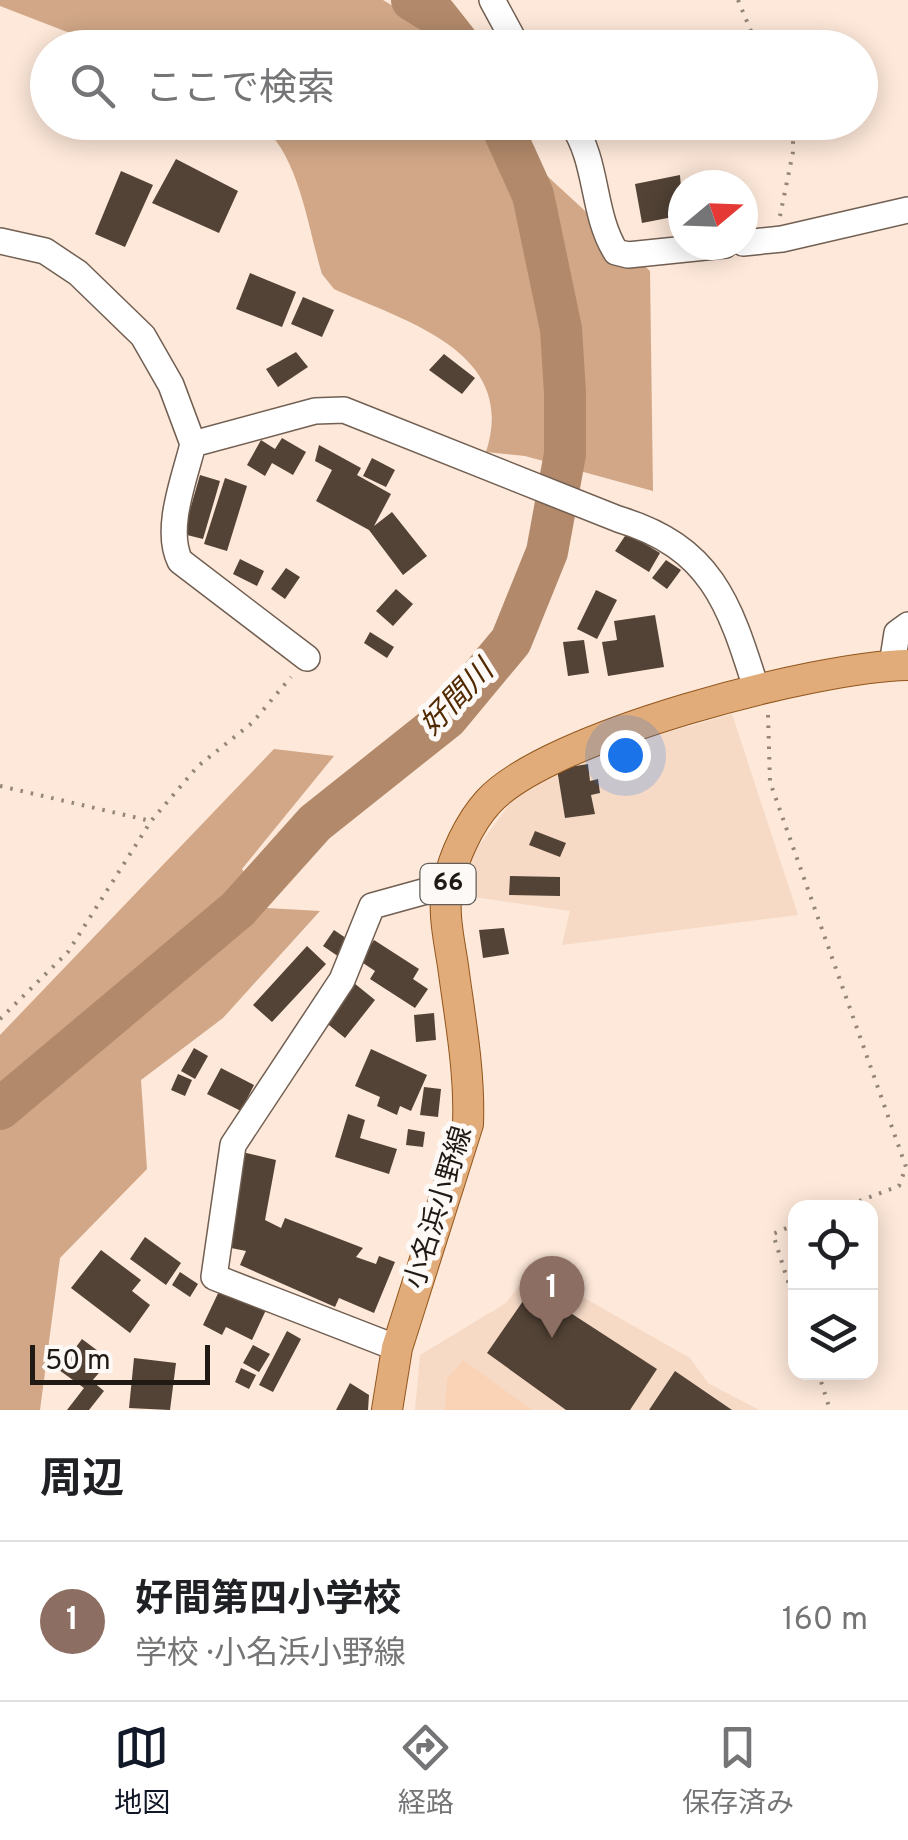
<!DOCTYPE html>
<html lang="ja">
<meta charset="utf-8">
<style>
:root{--surface:#fff;--page:#f6f6f6;--text:#202124;--muted:#757577;--line:#e0e0e0;--accent:#111827}
body{margin:0;font-family:Overpass,"Noto Sans JP",sans-serif;background:var(--page);color:var(--text)}
.controls{position:absolute;right:30px;bottom:30px;display:grid;overflow:hidden;border-radius:20px;box-shadow:0 5px 25px #0003}
.controls button{width:90px;height:90px;display:grid;place-items:center;padding:0;border:0;border-bottom:2px solid var(--line);background:var(--surface);color:var(--text);font:50px sans-serif}
.compass{position:absolute;left:668px;top:170px;width:90px;height:90px;border-radius:50%;background:var(--surface);box-shadow:0 5px 25px #0003;rotate:71deg}
.scale{position:absolute;left:30px;bottom:25px;width:180px;box-sizing:border-box;padding-left:10px;border:5px solid #211a14;border-top:0;font-size:28px;line-height:35px;white-space:nowrap;color:#211a14;-webkit-text-stroke:8px #fdf9f6;paint-order:stroke}
.you{position:absolute;left:625px;top:755px;width:35px;height:35px;margin:-25px;border:8px solid #fff;border-radius:50%;background:#1a73e8;box-shadow:0 0 0 15px #1a73e833}
.badge{display:grid;place-items:center;width:65px;height:65px;border-radius:50%;background:var(--accent);color:#fff;font-size:32px;font-weight:700}
.pin{position:absolute;translate:-50% -82px;filter:drop-shadow(0 2px 5px #0008)}
.pin::after{content:'';position:absolute;top:52px;width:35px;height:30px;background:inherit;clip-path:polygon(0 0,100% 0,50% 100%)}
.list{margin:0;padding:0;list-style:none}
h2{display:flex;justify-content:space-between;align-items:center;height:130px;margin:0;padding:0 40px;font-size:42px}
h2 small{font-size:32px;font-weight:400;color:var(--muted)}
.list li{display:grid;grid-template-columns:65px 1fr auto;gap:30px;align-items:center;box-sizing:border-box;height:160px;padding:0 40px;border-top:2px solid var(--line)}
.list b{display:block;font-size:38px;white-space:nowrap}
.list p{margin:0;font-size:32px;white-space:nowrap;color:var(--muted)}
.list em{font-size:32px;font-style:normal;color:var(--muted)}
.icon{flex:none;width:55px;height:55px;fill:none;stroke:currentColor;stroke-width:2;stroke-linecap:round;stroke-linejoin:round}
.map{position:relative;flex:none;width:908px;height:1410px;overflow:hidden}
.search{position:absolute;background:var(--surface);box-shadow:0 5px 25px #0003;left:30px;right:30px;top:30px;height:110px;display:flex;align-items:center;gap:25px;box-sizing:border-box;padding:0 35px;border-radius:55px;color:var(--muted);font-size:38px}
.sheet{height:290px;background:var(--surface)}
nav{display:flex;justify-content:space-around;align-items:center;box-sizing:border-box;height:140px;border-top:2px solid var(--line);background:var(--surface);font-size:28px;color:var(--muted)}
nav a{display:grid;justify-items:center;gap:5px}
nav .on{color:var(--accent)}
.map>svg:first-child{display:block}
</style>
<div class="map">
<svg width="908" height="1410" viewBox="0 0 908 1410">
<rect width="100%" height="100%" fill="#fde8d9"/>
<path fill="#f6dac6" d="M732 714 798 915 562 945 570 911 467 896 472 855 525 783 590 754Z
M549 1278 690 1358 708 1383 759 1410H415L420 1355 506 1303 523 1280Z"/>
<path fill="#fad3b6" d="M463 1360 532 1410H445L447 1379Z"/>
<path fill="#d1a787" d="M0 0H383L442 36 447 47H106L0 6Z
M258 123H490L650 271 653 491 525 456 486 452C519 351 404 321 334 289L322 274C308 229 299 151 258 123Z
M274 749 334 756 242 869 266 908 320 911 223 1018 141 1080 147 1169 60 1258 40 1410H0V1035Z"/>
<g fill="none" stroke-linecap="round" stroke-linejoin="round">
<path stroke="#b2896a" stroke-width="42" d="M412 0 436 15 462 48
M0 1109 238 909 315 823 447 718 511 641 547 552 565 454V393L561 329 533 195 500 122"/>
</g>
<path fill="#534336" d="M176 159 238 191 219 233 152 203Z
M121 171 153 185 125 247 95 234Z
M680 175 683 215 642 223 635 184Z
M250 273 296 292 282 327 236 309Z
M303 297 334 310 322 337 291 324Z
M296 352 308 367 278 387 266 369Z
M444 354 475 378 462 394 429 370Z
M282 438 306 452 293 475 272 463 265 476 247 465 261 440 275 449Z
M319 445 361 468 357 475 391 494 374 526 392 512 427 556 403 575 369 530 316 501 332 470 315 461Z
M372 458 395 470 386 487 363 476Z
M200 475 220 481 203 539 183 534Z
M225 478 247 486 227 551 204 544Z
M627 533 660 553 649 572 615 551Z
M240 559 264 571 257 586 233 574Z
M666 560 681 570 667 589 652 578Z
M286 568 300 577 285 599 271 589Z
M396 589 413 604 393 626 376 611Z
M596 590 617 600 597 639 577 629Z
M655 615 664 667 608 676 602 642 617 640 614 621Z
M370 632 394 647 387 658 364 643Z
M584 640 589 673 568 676 563 642Z
M588 764 590 781 598 779 600 793 591 795 595 814 565 818 557 769Z
M535 831 566 843 560 857 529 845Z
M510 876 560 877V896L509 895Z
M504 928 509 954 483 958 479 930Z
M334 930 359 947 348 963 323 946Z
M374 940 419 969 413 979 428 989 415 1008 370 979 375 971 360 961Z
M307 946 326 964 272 1022 253 1005Z
M354 983 375 1000 345 1038 324 1021Z
M434 1013 436 1040 416 1042 414 1015Z
M194 1048 208 1056 195 1079 181 1071Z
M371 1049 427 1075 411 1111 400 1106 397 1115 377 1106 380 1097 355 1086Z
M221 1068 254 1085 241 1111 207 1094Z
M178 1074 192 1080 185 1096 171 1090Z
M424 1087 441 1089 438 1117 420 1115Z
M348 1114 365 1120 360 1138 397 1149 389 1174 335 1157Z
M408 1129 425 1132 423 1147 406 1145Z
M242 1152 276 1160 265 1220 281 1228 285 1218 363 1248 356 1257 376 1264 379 1256 395 1262 374 1313 339 1298 335 1307 240 1265 246 1251 226 1247Z
M145 1237 181 1263 166 1285 130 1259Z
M101 1250 141 1280 132 1291 150 1305 130 1333 71 1288Z
M180 1272 198 1284 190 1297 172 1285Z
M221 1287 266 1310 252 1340 226 1327 222 1335 203 1325Z
M532 1288 657 1369 630 1410H566L487 1353Z
M287 1331 301 1339 273 1392 259 1385Z
M82 1339 110 1360 92 1381 104 1391 89 1410H67L84 1388 59 1370Z
M253 1345 270 1354 259 1372 243 1363Z
M134 1358 176 1363 170 1410 129 1408Z
M241 1368 256 1375 249 1389 235 1382Z
M675 1371 732 1410H649Z
M350 1383 369 1395 368 1410H336Z"/>
<g fill="none" stroke-linecap="round" stroke-linejoin="round">
<g stroke="#715f52" stroke-width="28">
<path id="minor" d="M492 0 518 48
M571 122C599 162 591 212 616 252L628 255 725 245
M0 241 45 251 78 273 143 336 171 385 193 444 315 411 344 410 618 519C711 547 729 602 756 688
M743 243 782 239 908 210
M193 444C185 477 164 529 180 561L307 658
M892 665 897 633 908 625
M397 1348 214 1277 233 1145 342 980 372 906 448 885"/>
</g>
<g stroke="#91551b" stroke-width="32">
<path id="major" d="M387 1410 397 1348 468 1124C470 1071 460 1019 453 966 449 939 442 911 448 883 454 856 469 823 488 802 547 736 818 666 908 665"/>
</g>
<path stroke="#93857a" stroke-width="4" stroke-dasharray="2.5 8" stroke-linecap="butt" d="M738 0 758 48
M780 216 793 152V122
M768 715 770 782 906 1167 899 1186 841 1208
M0 786 151 821
M0 1019 68 952 151 821 198 766 252 723 291 677
M796 1224 773 1234 796 1307
M818 1372 830 1410"/>
<use href="#minor" stroke="#fff" stroke-width="25"/>
<use href="#major" stroke="#e1ac79" stroke-width="30"/>
</g>
<g text-anchor="middle" dominant-baseline="central" stroke-width="10" stroke-linejoin="round" paint-order="stroke">
<rect fill="#fdf9f6" stroke="#635d58" stroke-width="2.5" x="420.5" y="864" width="55" height="40" rx="8"/>
<g font-size="25" font-weight="bold" fill="#211a14">
<text x="448" y="884">66</text>
</g>
<g font-size="28" fill="#211a14" stroke="#fdf9f6">
<text transform="translate(440 1208) rotate(-73)">小名浜小野線</text>
</g>
<g font-size="30" font-style="italic" fill="#512901" stroke="#fdf9f6">
<text transform="translate(458 699) rotate(-46)">好間川</text>
</g>
</g>
</svg>
<div class="controls">
<button><svg class="icon" aria-label="locate" viewBox="0 0 24 24"><circle cx="12" cy="12" r="6"/><path d="M12 2v4M12 18v4M2 12h4M18 12h4"/></svg></button>
<button><svg class="icon" aria-label="layers" viewBox="0 0 24 24"><path d="M12 4l9 5-9 5-9-5zM3 14l9 5 9-5"/></svg></button>
</div>
<svg class="compass" viewBox="-18 -18 36 36"><path d="M0-13l5 13h-10z" fill="#e53935"/><path d="M0 13l5-13h-10z" fill="#757577"/></svg>
<div class="scale">50 m</div>
<div class="you"></div>
<div class="pin badge" style="left:552px;top:1338px;background:#8d6e63">1</div>
<div class="search"><svg class="icon" aria-label="search" viewBox="0 0 24 24"><circle cx="10" cy="10" r="6"/><path d="M15 15l6 6"/></svg>ここで検索</div>
</div>
<section class="sheet">
<h2>周辺<small></small></h2>
<ul class="list">
<li><span class="badge" style="background:#8d6e63">1</span><div><b>好間第四小学校</b><p>学校 · 小名浜小野線</p></div><em>160 m</em></li>
</ul>
</section>
<nav>
<a class="on"><svg class="icon" aria-label="map" viewBox="0 0 24 24"><path d="M3 6l6-2 6 2 6-2v14l-6 2-6-2-6 2zM9 4v14M15 6v14"/></svg>地図</a>
<a><svg class="icon" aria-label="directions" viewBox="0 0 24 24"><path d="M12 3l9 9-9 9-9-9zM9 14v-3h6M13 9l2 2-2 2"/></svg>経路</a>
<a><svg class="icon" aria-label="saved" viewBox="0 0 24 24"><path d="M7 4h10v16l-5-4-5 4z"/></svg>保存済み</a>
</nav>
